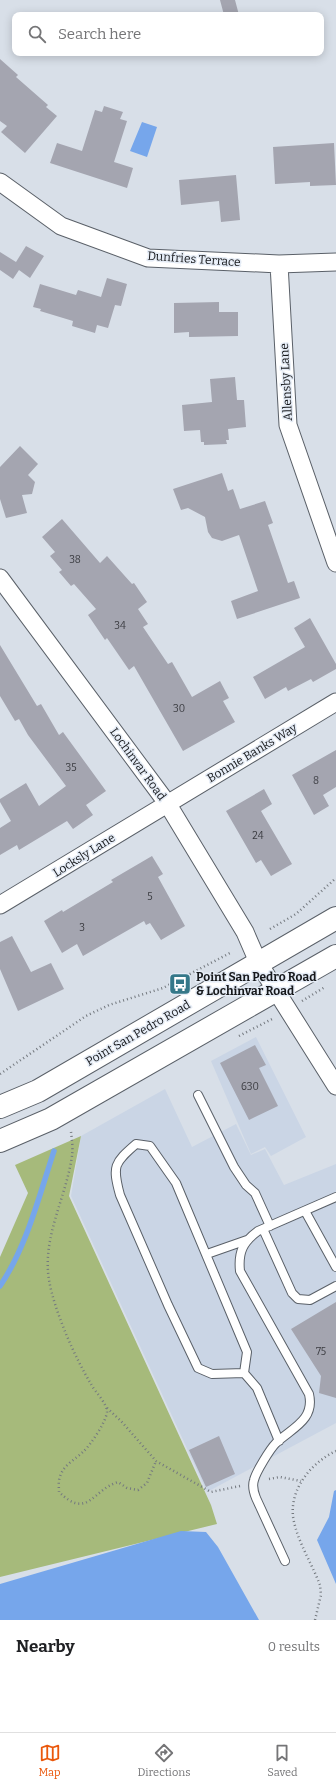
<!DOCTYPE html>
<style>
:root{--surface:#fff;--page:#f6f6f6;--text:#202124;--muted:#757577;--line:#e0e0e0;--accent:#ea580c}
body{margin:0;font-family:Bitter,serif;background:var(--page);color:var(--text)}
.list{margin:0;padding:0;list-style:none}
h2{display:flex;justify-content:space-between;align-items:center;height:52px;margin:0;padding:0 16px;font-size:17px}
h2 small{font-size:13px;font-weight:400;color:var(--muted)}
.icon{flex:none;width:22px;height:22px;fill:none;stroke:currentColor;stroke-width:2;stroke-linecap:round;stroke-linejoin:round}
.map{position:relative;flex:none;width:336px;height:1620px;overflow:hidden}
.search{position:absolute;background:var(--surface);box-shadow:0 2px 10px #0003;left:12px;right:12px;top:12px;height:44px;display:flex;align-items:center;gap:10px;box-sizing:border-box;padding:0 14px;border-radius:8px;color:var(--muted);font-size:15px}
.sheet{height:112px;background:var(--surface)}
nav{display:flex;justify-content:space-around;align-items:center;box-sizing:border-box;height:56px;border-top:1px solid var(--line);background:var(--surface);font-size:11px;color:var(--muted)}
nav a{display:grid;justify-items:center;gap:2px}
nav .on{color:var(--accent)}
.map>svg:first-child{display:block}
</style>
<div class="map">
<svg width="336" height="1620" viewBox="0 0 336 1620">
<rect width="100%" height="100%" fill="#d8dfe8"/>
<path fill="#cad5e5" d="M256 1037 306 1137 271 1156 265 1147 251 1154 211 1061Z
M165 1089 192 1147 236 1124 251 1155 265 1149 284 1185 336 1164V1423L207 1492 71 1196 81 1136Z"/>
<path fill="#a6ba7b" d="M81 1136 69 1196 211 1505 217 1524 0 1577V1257L28 1193 15 1165Z"/>
<path fill="#76a6eb" d="M142 122 157 127 147 157 130 151Z
M336 1490V1584L317 1540 329 1517 334 1491Z
M181 1531 206 1532 218 1547 259 1620H0V1584Z"/>
<g fill="none" stroke-linecap="round" stroke-linejoin="round">
<path stroke="#76a6eb" stroke-width="5.5" d="M0 1286C27 1246 39 1196 54 1151"/>
</g>
<path fill="#a4a5b0" d="M220 0H235L239 15H224Z
M0 59 18 75 16 77 48 105 46 107 57 116 25 153 1 132 7 126 0 121Z
M104 106 123 112 120 119 127 121 114 162 133 168 127 188 50 163 57 143 82 151 95 110 102 112Z
M334 143 336 185 310 186V182L275 184 273 147Z
M236 175 240 220 221 222 219 201 181 205 179 180Z
M26 246 44 256 30 278 19 270 13 279 0 270V252L16 262Z
M107 278 127 284 121 306 115 305 108 328 97 325 95 333 72 326 73 321 40 311 41 309 33 307 40 284 76 295 78 290 101 297Z
M219 302V312H238V336L189 337V332L174 333V303Z
M235 377 237 400H244L246 427 228 429 229 440H226L227 444 204 445V442H201L200 430 184 431 182 405 212 402 210 379Z
M20 446 38 464 28 475 35 482 32 494 22 495 27 513 6 518 0 499V467Z
M222 473 228 491 233 489 240 509 265 501 273 523 268 525 288 583 294 581 300 598 237 619 231 601 258 591 239 535 222 541 212 538 208 532 205 517 188 508 181 510 173 489Z
M62 519 100 563 107 556 132 584 134 583 147 602 138 609 148 624 143 627 168 664 172 662 192 697 220 681 229 698 223 701 235 722 183 751 134 666 129 670 107 638 105 640 88 615 96 609 74 584 71 586 59 572 62 570 50 556 55 552 42 537Z
M310 618 336 664V669L313 682 311 679 288 691 286 687 265 699 253 677 305 647 294 628Z
M0 645 37 706 41 704 59 735 63 732 106 791 86 805 93 815 73 829 67 821 19 850 17 845 0 855V828L11 821 0 802V799L26 783 39 806 66 786 28 735 19 719 15 721 0 696Z
M336 750V787L323 795 329 806 314 815 292 775Z
M264 789 272 804 261 811 292 864 271 876 261 860 256 863 226 811Z
M152 856 163 874 158 877 185 926 161 940 150 923 146 925 144 921 83 956 77 944 62 953 44 921 62 910 63 912 113 882 111 880Z
M12 936 31 972 51 963 64 989 18 1011 0 969V942Z
M255 1045 266 1065 259 1068 278 1106 249 1120 220 1063Z
M336 1302V1398L319 1393 321 1376 291 1329Z
M219 1436 235 1474 206 1487 189 1450Z"/>
<g fill="none" stroke-linecap="round" stroke-linejoin="round">
<g stroke="#5a6068" stroke-width="10">
<path id="lane" d="M198 1095 234 1167 246 1185 255 1193 270 1226
M305 1211 336 1267
M263 1229 292 1293 298 1299 310 1300 336 1286
M207 1254 247 1240
M244 1373 212 1374 198 1368 168 1305 120 1195C112 1166 114 1163 136 1144L150 1146 176 1183 247 1352 244 1373 257 1388 279 1441
M285 1561 256 1498C254 1493 252 1486 254 1480 256 1472 270 1449 276 1443 292 1428 315 1420 309 1394L240 1271C238 1252 243 1242 258 1231L336 1197"/>
</g>
<g stroke="#5a6068" stroke-width="19">
<path id="street" d="M0 182 61 226 148 258 279 264 336 262
M279 264 288 425 336 563
M0 578 167 803 245 932 258 962 336 1086
M0 905 336 702"/>
</g>
<g stroke="#5a6068" stroke-width="24">
<path id="secondary" d="M0 1107 38 1091 336 918
M0 1141 51 1119 336 956"/>
</g>
<path stroke="#74797f" stroke-width="2.5" stroke-dasharray="1 3" stroke-linecap="butt" d="M270 929 296 914 336 878
M302 1001 325 987
M239 1036 274 1018
M0 1074 86 1016 109 1005 163 988 230 953
M71 1132C72 1140 73 1149 72 1156 66 1198 42 1237 49 1280 54 1310 75 1358 91 1384 95 1392 107 1403 107 1412 106 1422 91 1444 84 1451 76 1459 63 1465 60 1477 58 1481 59 1488 59 1492 88 1520 92 1490 118 1482L127 1488 138 1490 147 1483 156 1461
M107 1408 121 1421 156 1461 211 1492 240 1486
M269 1479 280 1477 301 1481
M315 1620 321 1595 320 1585C312 1564 299 1544 294 1522 287 1492 310 1463 336 1451"/>
<use href="#lane" stroke="#fff" stroke-width="8"/>
<use href="#street" stroke="#fff" stroke-width="17"/>
<use href="#secondary" stroke="#fff" stroke-width="22"/>
</g>
<defs>
<g id="bus-square" transform="scale(1.15)"><rect x="-9" y="-9" width="18" height="18" rx="4" fill="#357889" stroke="#e5ecf6"/><path d="M-5-6H5V4H4V6H2V4H-2V6H-4V4H-5ZM-3.5-4V0h7V-4ZM-3.5 1.2v1.5H-2V1.2ZM2 1.2v1.5H3.5V1.2Z" fill="#fff"/></g>
</defs>
<g fill-rule="evenodd">
<use href="#bus-square" x="180" y="984"/>
</g>
<g text-anchor="middle" dominant-baseline="central" stroke-width="3" stroke-linejoin="round" paint-order="stroke">
<g font-size="10" fill="#3a3b40">
<text x="75" y="560">38</text>
<text x="120" y="626">34</text>
<text x="179" y="709">30</text>
<text x="71" y="768">35</text>
<text x="316" y="781">8</text>
<text x="258" y="836">24</text>
<text x="150" y="897">5</text>
<text x="82" y="928">3</text>
<text x="250" y="1087">630</text>
<text x="321" y="1352">75</text>
</g>
<g font-size="12" fill="#16181b" stroke="#e5ecf6">
<text transform="translate(194 259) rotate(4)">Dunfries Terrace</text>
<text transform="translate(286 382) rotate(-93)">Allensby Lane</text>
<text transform="translate(252 753) rotate(-31)">Bonnie Banks Way</text>
<text transform="translate(138 764) rotate(54)">Lochinvar Road</text>
<text transform="translate(84 855) rotate(-32)">Locksly Lane</text>
<text transform="translate(138 1033) rotate(-30)">Point San Pedro Road</text>
</g>
<g font-size="12" font-weight="bold" fill="#16181b" stroke="#e5ecf6" text-anchor="start">
<text x="196" y="977">Point San Pedro Road<tspan x="196" dy="14">&amp; Lochinvar Road</tspan></text>
</g>
</g>
</svg>
<div class="search"><svg class="icon" aria-label="search" viewBox="0 0 24 24"><circle cx="10" cy="10" r="6"/><path d="M15 15l6 6"/></svg>Search here</div>
</div>
<section class="sheet">
<h2>Nearby<small>0 results</small></h2>
<ul class="list">
</ul>
</section>
<nav>
<a class="on"><svg class="icon" aria-label="map" viewBox="0 0 24 24"><path d="M3 6l6-2 6 2 6-2v14l-6 2-6-2-6 2zM9 4v14M15 6v14"/></svg>Map</a>
<a><svg class="icon" aria-label="directions" viewBox="0 0 24 24"><path d="M12 3l9 9-9 9-9-9zM9 14v-3h6M13 9l2 2-2 2"/></svg>Directions</a>
<a><svg class="icon" aria-label="saved" viewBox="0 0 24 24"><path d="M7 4h10v16l-5-4-5 4z"/></svg>Saved</a>
</nav>
